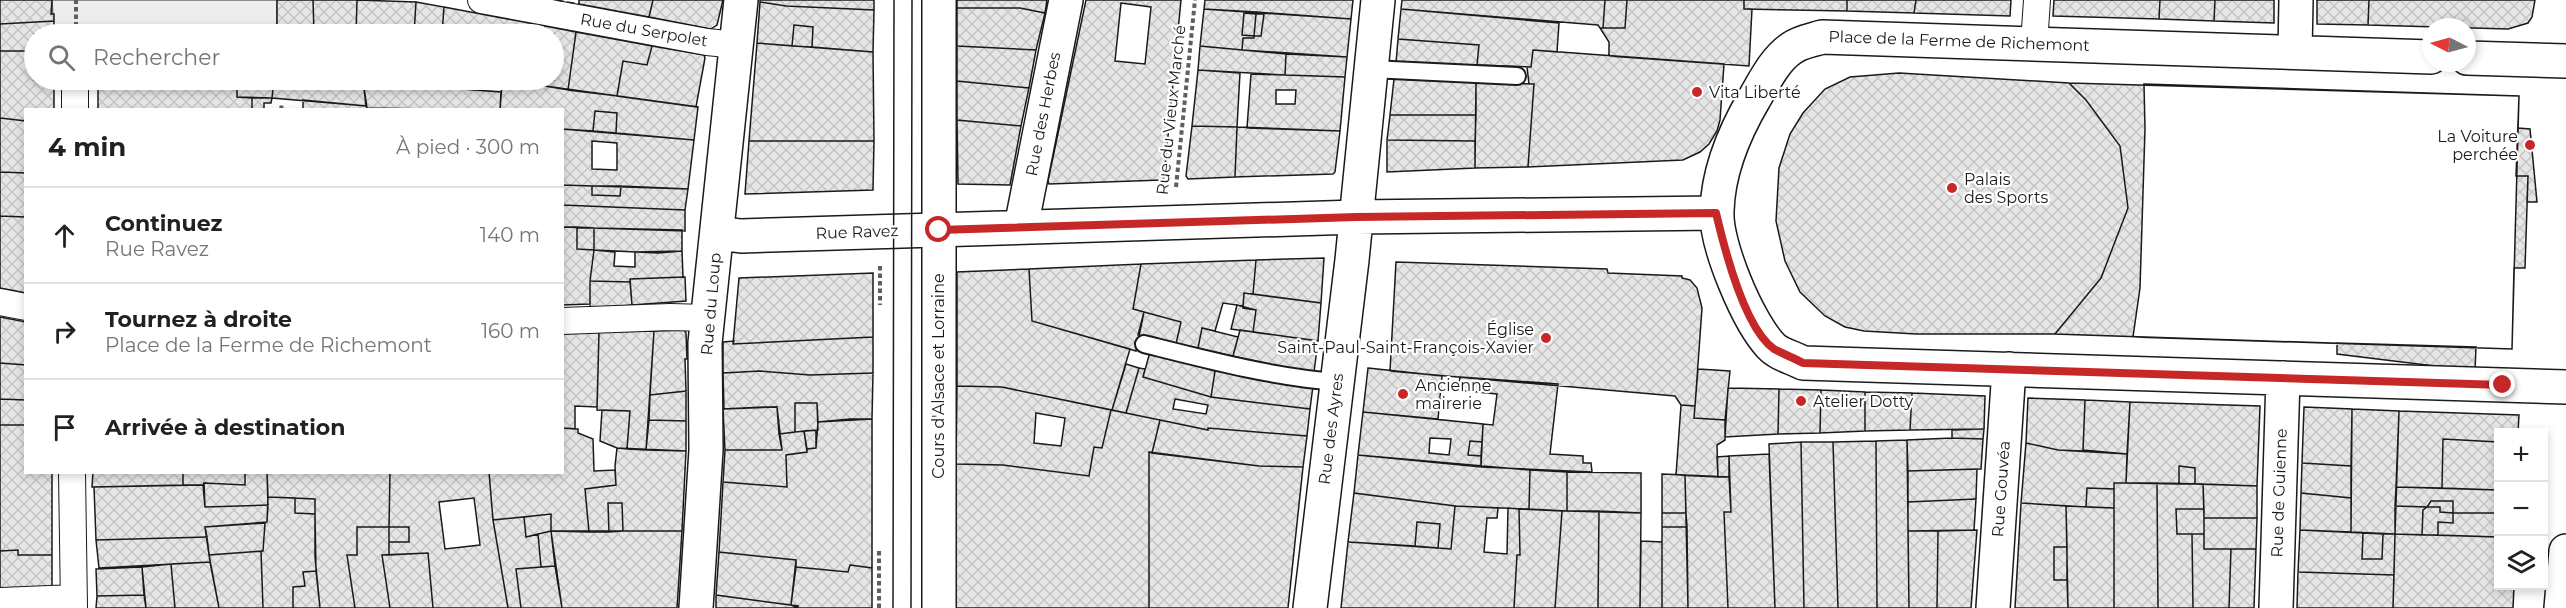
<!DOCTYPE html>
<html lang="fr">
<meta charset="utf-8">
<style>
:root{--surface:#fff;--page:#f2f2f2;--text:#202124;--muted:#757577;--line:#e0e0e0}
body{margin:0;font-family:Montserrat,sans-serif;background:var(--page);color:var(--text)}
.controls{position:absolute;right:18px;bottom:18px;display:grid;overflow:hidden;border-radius:0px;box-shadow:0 3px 9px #0003}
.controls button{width:54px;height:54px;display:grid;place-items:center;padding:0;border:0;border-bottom:2px solid var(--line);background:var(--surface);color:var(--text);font:30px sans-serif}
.compass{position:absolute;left:2422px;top:18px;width:54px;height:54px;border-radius:50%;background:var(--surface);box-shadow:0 3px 9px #0003;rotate:276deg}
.stop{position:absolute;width:18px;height:18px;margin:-14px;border:4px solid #c62828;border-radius:50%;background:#fff}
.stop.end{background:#c62828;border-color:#fff;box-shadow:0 2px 6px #0008}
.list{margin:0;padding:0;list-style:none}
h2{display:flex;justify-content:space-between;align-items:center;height:78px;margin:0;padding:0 24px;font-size:26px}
h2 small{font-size:20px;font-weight:400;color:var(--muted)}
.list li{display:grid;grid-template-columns:39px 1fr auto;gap:18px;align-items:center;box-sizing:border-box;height:96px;padding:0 24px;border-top:2px solid var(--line)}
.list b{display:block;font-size:22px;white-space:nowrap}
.list p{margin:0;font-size:20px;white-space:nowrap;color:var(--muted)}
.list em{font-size:20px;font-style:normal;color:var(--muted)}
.icon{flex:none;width:33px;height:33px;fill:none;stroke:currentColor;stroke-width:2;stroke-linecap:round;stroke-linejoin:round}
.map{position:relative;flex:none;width:2566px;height:608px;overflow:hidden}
.search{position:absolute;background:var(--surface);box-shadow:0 3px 9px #0003;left:24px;top:24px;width:540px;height:66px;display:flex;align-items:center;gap:15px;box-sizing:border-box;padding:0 21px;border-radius:33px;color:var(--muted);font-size:22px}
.panel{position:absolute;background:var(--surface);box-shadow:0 3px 9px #0003;left:24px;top:108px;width:540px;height:366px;border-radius:0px}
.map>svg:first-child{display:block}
</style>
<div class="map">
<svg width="2566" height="608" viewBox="0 0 2566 608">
<defs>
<pattern id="building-cross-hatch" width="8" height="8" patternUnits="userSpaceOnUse" patternTransform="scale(1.5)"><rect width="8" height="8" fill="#e6e6e6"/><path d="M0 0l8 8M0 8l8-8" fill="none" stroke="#c5c5c5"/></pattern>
</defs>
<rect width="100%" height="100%" fill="#fff"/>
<path fill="#ededed" stroke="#6a6a6a" stroke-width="1.5" d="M52 0H277V26L240 34H54Z"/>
<path fill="url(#building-cross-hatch)" stroke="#1a1a1a" stroke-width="1.5" fill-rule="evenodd" d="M0 0H52L51 14H54V21L0 24Z
M277 0H313L314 34H277Z
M313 0H357L356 34H314Z
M357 0 416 2 414 34H356Z
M579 0H653L649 17 579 4Z
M653 0H723L717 25 711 29 649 17Z
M760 0H874V10L786 6 760 2Z
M957 0H1047L1045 13 1020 8H957Z
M1086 0H1181L1164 178 1162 180 1049 184 1048 181ZM1121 3 1151 7 1145 64 1115 61Z
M1205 0H1353L1351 19 1204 9Z
M1402 0H1605L1603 28H1600L1598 25 1401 9Z
M1605 0H1627L1625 28H1603Z
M1627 0H1744V9H1752L1749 66 1609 56V42L1600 28H1625Z
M1744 0H1847V11L1744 9Z
M1847 0H1916L1914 13 1847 11Z
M1916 0H2011L2010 16 1914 13Z
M2054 0H2160L2159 19 2053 16Z
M2160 0H2215L2214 21 2159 19Z
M2215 0H2274V23L2214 21Z
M2317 0H2369L2368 25 2317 24Z
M2369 0H2535L2532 17 2528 23 2508 29 2368 25Z
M416 2 444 7 442 34H414Z
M760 2 786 6 874 10 873 52 812 47 813 27 794 25 792 46 757 43Z
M444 7 545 26 544 34H442Z
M957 8H1020L1045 13 1036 50 957 46Z
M1204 9 1256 12 1244 13 1242 35 1254 36V38H1243L1242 50 1200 46Z
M1401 9 1559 23 1557 52 1533 50 1531 67 1477 65 1479 45 1398 39Z
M1256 12 1351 19 1347 57 1242 50 1243 38H1254V36H1261L1264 14Z
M1244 13 1256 14 1254 36 1242 35Z
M1256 14H1264L1261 36H1254Z
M54 21V34H34V51H0V24Z
M794 25 813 27 812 47 792 46Z
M277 26V34H240Z
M545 26 576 32 568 90 538 85 539 80H554V34H544Z
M576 32 652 46 647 65 623 61 617 96 568 90Z
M1398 39 1479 45 1477 65 1396 63Z
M757 43 873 52 874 141H749Z
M652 46 704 55 705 58 696 107 617 96 623 61 647 65Z
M957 46 1036 50 1029 88 957 81Z
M1200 46 1286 54 1285 75 1198 70Z
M1533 50 1724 64 1720 120 1717 131 1709 144 1700 152 1683 160 1528 167 1534 84H1529L1527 67H1531Z
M0 51H34V80H54V110H26V121L0 118Z
M1286 54 1347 57 1345 77 1285 75Z
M1198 70 1240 73 1237 127 1192 126Z
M1899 73 2069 83 2086 100 2120 146 2128 208 2101 278 2055 334H1916L1864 331 1845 327 1825 316 1800 292 1785 261 1776 221 1779 168 1790 134 1803 113 1825 89 1850 77Z
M1251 74 1345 77 1340 131 1247 128ZM1276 90H1296L1295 104H1276Z
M1394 79 1476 82V115H1390Z
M98 80H237V97L252 98V110H98Z
M237 80H274L272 98 237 97Z
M274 80H363L366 106 272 98Z
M363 80H422L421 86 501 92 500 110 367 108Z
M490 80H539L537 87 490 83Z
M957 81 1029 88 1021 126 957 120Z
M1476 82 1534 84 1528 167 1475 168Z
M2069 83 2519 96 2516 176H2528L2525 268H2514L2512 349 2055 334 2101 278 2128 208 2120 146 2086 100Z
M502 84 537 87 538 85 698 107 694 140 616 133 617 113 595 111 593 131 562 129V110H500Z
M2144 84 2519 96 2512 349 2133 337 2140 288 2145 129Z
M252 98H272L271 103H264V110H252Z
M303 100 366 106 367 108 393 110H303Z
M595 111 617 113 616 133 593 131Z
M1390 115H1476L1475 141 1387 140Z
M0 118 26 121V173L0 172Z
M957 120 1021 126 1010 185 958 184Z
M1192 126 1237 127 1235 177 1188 179 1186 176Z
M1237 127 1340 131 1335 172 1333 174 1235 177Z
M2518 128 2530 129 2537 202H2527L2528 176H2516Z
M562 129 694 140 688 189 562 185ZM592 141 617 143V170L592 169Z
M1387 140 1475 141V168L1387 172Z
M749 141H874L873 190 745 194Z
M0 172 26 173V217L0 216Z
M562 185 592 186V195L620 196 621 186 688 189 685 210 562 205Z
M592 186H621L620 196 592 195Z
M562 205 685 210V231L562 227Z
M0 216 26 217V293L0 288Z
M562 227H577V249L594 250 590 281V304L562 305Z
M577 227 594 228V250L577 249Z
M594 228 682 230V251L658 253 594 250Z
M594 250 615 252 614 266 635 267V252L682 251 683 277 630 279V282L590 281Z
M1324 258 1321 303 1253 294 1256 260Z
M1256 260 1253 294 1244 293 1243 306 1223 303 1215 331 1202 328 1198 348 1176 344 1181 322 1133 309 1141 264Z
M1396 262 1607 269 1608 273 1682 276V278L1690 280 1697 288 1702 308 1695 406 1681 405 1675 396 1390 371Z
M1141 264 1133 309 1144 312 1136 351 1032 321 1029 269Z
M1029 269 1032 321 1130 349 1112 410 1002 387 957 386V272Z
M873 273V337L733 344 739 278Z
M685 277 686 301 632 305 630 279Z
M590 281 630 282 632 305 590 309Z
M1244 293 1321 303 1318 341 1253 332 1256 310 1243 308Z
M1237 305 1256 310 1253 332 1231 329Z
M1144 312 1181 322 1176 344 1138 335Z
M0 317 26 322V365L0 363Z
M1202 328 1238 337 1233 356 1198 348Z
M684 330 686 333 687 359H685L686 391 650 395 654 331Z
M1240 330 1318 341 1314 372 1311 374 1233 356Z
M654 331 646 450 627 449 630 411 597 410 599 332Z
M599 332 597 407 575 406V429L562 428V334Z
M873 337V373L810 375 760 371 723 373V342L734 341 733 344Z
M2337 343 2476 347 2475 371 2337 354Z
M1150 352 1215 371 1211 397 1143 377Z
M0 363 26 365V400L0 399Z
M1126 364 1139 368 1126 413 1112 410Z
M1139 368 1145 369 1143 377 1211 397 1310 409 1307 436 1208 428V430L1126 413ZM1175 399 1208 405 1206 414 1173 409Z
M1368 368 1442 376 1438 419 1363 412Z
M1698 369 1730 371 1725 420 1694 418Z
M760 371 810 375 873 373 872 419 818 422 817 403H795V432L779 434 777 407 724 409 723 373Z
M1215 371 1313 386 1310 409 1211 397Z
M1460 377 1558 384 1550 454 1583 456V463H1591L1592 472 1481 467 1483 424 1493 425 1497 394 1458 390Z
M957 386 1002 387 1111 410 1102 448 1094 447 1089 476 1003 465 956 464ZM1036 413 1065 418 1061 446 1034 443Z
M1728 388 1779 389 1778 434 1725 437Z
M1779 389 1821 390 1820 433 1778 434Z
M1821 390 1865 392V431L1820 433Z
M686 391V421L649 420 650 395Z
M1865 392 1912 393 1910 430 1865 431Z
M1912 393 1985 396 1984 429 1910 430Z
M2028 398 2085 400 2083 451 2058 450 2026 443Z
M0 399 26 400V425H0Z
M2085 400 2130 402 2127 454 2083 450Z
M2130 402 2260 406 2257 486 2195 484V468L2179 466V484L2126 483Z
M795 403H817L818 430 795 432Z
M1681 405 1695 406 1694 418 1725 420V440L1717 445 1718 477 1676 475Z
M765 407H777L782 450H725L723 409Z
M2304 407 2352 409 2351 466 2302 463Z
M2352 409 2399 411 2395 534 2351 532Z
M602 410 630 411 627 449 617 448 600 441Z
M1111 410 1160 420 1152 453 1149 452V608H956V464L1003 465 1089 476 1094 447 1102 448Z
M2399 411 2519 415 2518 432H2498V442L2443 439 2442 488 2396 487Z
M1363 412 1483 424 1482 442 1470 441 1468 455 1481 456V467L1358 455ZM1430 438 1451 439 1449 455 1429 453Z
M850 419H872V568L850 565 848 572 796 567V560L719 552 723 482 787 487 786 455 807 452V449L816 448 818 422Z
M649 420 686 421V451L646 450Z
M1160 420 1208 430V428L1307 436 1303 467 1259 466 1152 453Z
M0 425H26V472H52V555H18V550L0 551Z
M562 428 578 429V433L593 439 594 471 615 470 616 485 585 489 589 532 551 531V514L493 520 489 472H562Z
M1984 429 1983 439 1952 438V430Z
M816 430V448L807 449 804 431Z
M804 431 807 452 786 455 787 487 723 482 725 450H782L779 434Z
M1952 438 1983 439 1981 469 1908 471 1907 440Z
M2443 439 2498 442V490L2442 488Z
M1907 440 1909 608H1877L1876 441Z
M1470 441 1482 442 1481 456 1468 455Z
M1876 441 1877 608H1838L1833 442Z
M1801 442 1804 608H1775L1769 444Z
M1801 442H1833L1838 608H1804Z
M2026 443 2058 450 2127 454 2126 483H2114V489L2087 488 2086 507 2021 503Z
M617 448 686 451 682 531H623L622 503H608L609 532H589L585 489 616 485 615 466Z
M1149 452 1259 466 1303 467 1288 608H1149Z
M1769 454 1775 608H1728L1724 512H1731L1729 456Z
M1358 455 1530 470 1529 509 1455 506 1354 493Z
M1729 456V477H1718L1717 457Z
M2302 463 2351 466V498L2301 493Z
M2179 466 2195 468V484H2179Z
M1977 469 1976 499 1908 502V471Z
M1530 470 1567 472V511L1529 509Z
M93 472H183V485L92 487Z
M183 472H245V485L204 483 203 485H183Z
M245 472H267L268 505 205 507 204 483 245 485Z
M267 472H390L389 527H357V555H347L355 608H320L315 557V499L268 497Z
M390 472H489L493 520 508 608H433L428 553 389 555V542H409V527H389ZM474 498 480 545 445 549 439 502Z
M1567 472 1641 473V513L1567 511Z
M1662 474 1685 475 1686 513H1662Z
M1685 475 1729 477 1731 512H1724L1728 608H1688Z
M2114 483H2157L2158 608H2114Z
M2157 483 2203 484 2204 509H2176L2177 534H2192L2193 608H2158Z
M2203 484 2257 486V518H2204Z
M203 485 205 507 268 505 267 522 205 527 207 537 96 540 94 487Z
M2396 487 2498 490V513H2453V501H2431L2427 507 2395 506Z
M2087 488 2114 489V508L2086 507Z
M1354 493 1455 506 1451 549 1438 548 1440 524 1417 522 1415 546 1348 542Z
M2301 493 2351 498V532L2300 530Z
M268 497 295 498V513L315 514 316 571 303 572 305 586 293 587V608H263L261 551H263L265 523 267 522Z
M295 498 315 499V514L295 513Z
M1976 499 1974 530 1908 531V502Z
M2431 501H2453V513L2440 512V507H2427Z
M608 503H622L623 531 609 532Z
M2021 503 2066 506 2067 547H2054V580H2067L2068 608H2015Z
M1455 506 1498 508 1497 518H1487L1484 552 1507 554 1508 508 1519 509 1520 555H1517L1514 608H1341L1348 542 1451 549Z
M2066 506 2114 508V608H2068Z
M2395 506 2427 507 2423 510 2422 535 2395 534Z
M2427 507H2440V512L2453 513V523L2438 522V535H2422L2423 510Z
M1519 509 1562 511 1555 608H1514L1517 555H1520Z
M2176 509H2204V534H2177Z
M1562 511H1599L1598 608H1555Z
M1599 511 1641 513 1640 608H1598Z
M1662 513H1686L1687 527H1662Z
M2453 513H2498V537L2438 535V522L2453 523Z
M551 514V531L526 537 524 517Z
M524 517 526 537 538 534 541 567 516 569 521 608H508L493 520Z
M2204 518H2257L2256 549H2204Z
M1417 522 1440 524 1438 548 1415 546Z
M265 523 263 551 209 555 205 527Z
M357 527H389V555H382L390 608H355L347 555H357Z
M389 527H409V542H389Z
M1662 527H1687L1688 608H1662Z
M1977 530 1971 608H1937L1938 531Z
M2300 530 2363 533 2362 559H2382L2383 534H2395L2394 575 2298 572Z
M551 531H682L677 608H562Z
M551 531 555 566 541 567 538 534Z
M1908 531H1938L1937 608H1909Z
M2363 533 2383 534 2382 559H2362Z
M2192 534H2204V549H2231L2229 608H2193Z
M2395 534 2498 537V586H2514L2513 608H2393Z
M207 537 210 562 99 568 96 540Z
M1641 541 1662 542V608H1640Z
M2054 547H2067V580H2054Z
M2231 549H2256L2254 608H2229Z
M18 550V555H52V592L0 594V551Z
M261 551 263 608H219L209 555Z
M719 552 796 560 791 605 716 595Z
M428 553 433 608H390L382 555Z
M210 562 219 608H175L171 564Z
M171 564 175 608H146L142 567Z
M850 565 872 568V608H798L791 605 796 567 848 572Z
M555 566 562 608H521L516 569Z
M142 567 144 595 97 596 96 569Z
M316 571 320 608H293V587L305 586 303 572Z
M2298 572 2394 575 2393 608H2297Z
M144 595 146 608H96L97 596Z
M716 595 798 606V608H716Z"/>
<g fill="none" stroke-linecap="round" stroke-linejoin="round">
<g stroke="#1a1a1a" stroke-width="20">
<path id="service" d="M1371 69 1517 76
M1144 344C1208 360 1272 377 1337 382"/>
</g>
<g stroke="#1a1a1a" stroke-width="28">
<path id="pedestrian" d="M481 0 707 42 737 45
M2034 44 2037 0
M75 110V80
M0 302 26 307
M562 321 670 317 708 318
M72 472 74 608
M0 601 74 598"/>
</g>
<g stroke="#1a1a1a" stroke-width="36">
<path id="minor" d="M2295 52 2296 0
M2431 57 1822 37C1813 40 1800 42 1792 48 1775 59 1764 82 1754 99 1734 133 1718 172 1717 211 1715 244 1748 322 1771 346 1778 354 1794 358 1803 363L2566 387
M2467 58 2566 61
M1021 227 1066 0
M717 233 741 236 1356 217 1717 213
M696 608 706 450 705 343 741 0
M1310 608 1352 260 1378 0
M1993 608 2009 369
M2276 608 2283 378"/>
</g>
<g stroke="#1a1a1a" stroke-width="36">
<path id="tertiary" d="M939 0V608"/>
</g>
<g stroke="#1a1a1a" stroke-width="36">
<path id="secondary" d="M2561 608 2566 551"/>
</g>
<path stroke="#5f5f5f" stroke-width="4" stroke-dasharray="4.5 3" stroke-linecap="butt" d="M76 34V0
M281 110 282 103
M1176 187 1195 0
M880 266V305
M879 608V549"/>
<use href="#service" stroke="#fff" stroke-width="16"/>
<use href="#pedestrian" stroke="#fff" stroke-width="26"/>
<use href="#minor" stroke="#fff" stroke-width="33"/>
<use href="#tertiary" stroke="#fff" stroke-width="33"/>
<use href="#secondary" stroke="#fff" stroke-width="33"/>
<path stroke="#1a1a1a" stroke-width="1.5" d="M893 608 894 0
M911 608 912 0"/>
<path stroke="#1a1a1a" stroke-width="1.5" stroke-dasharray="8 3" stroke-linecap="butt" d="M556 0 579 4"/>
</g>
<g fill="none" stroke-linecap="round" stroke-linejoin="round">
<path stroke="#c62828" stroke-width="8" d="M939 230 1356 217 1716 213C1724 247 1744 328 1774 349 1783 354 1794 358 1803 363L2503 385"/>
</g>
<g fill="#c62828" stroke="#fff" stroke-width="2">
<circle cx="1697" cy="92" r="6"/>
<circle cx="2530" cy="145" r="6"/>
<circle cx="1952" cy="188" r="6"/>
<circle cx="1546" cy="338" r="6"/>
<circle cx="1403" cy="394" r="6"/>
<circle cx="1801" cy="401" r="6"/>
</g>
<g text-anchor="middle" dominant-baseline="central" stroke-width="4.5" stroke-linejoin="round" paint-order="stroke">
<g font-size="16" fill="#1a1a1a" stroke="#fff">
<text transform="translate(644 30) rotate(10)">Rue du Serpolet</text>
<text transform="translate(1959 41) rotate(2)">Place de la Ferme de Richemont</text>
<text transform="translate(1171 110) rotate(-84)">Rue du Vieux Marché</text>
<text transform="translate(1043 114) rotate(-79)">Rue des Herbes</text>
<text transform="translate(857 232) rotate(-2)">Rue Ravez</text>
<text transform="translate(711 304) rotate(-85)">Rue du Loup</text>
<text transform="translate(938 376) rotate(-90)">Cours d'Alsace et Lorraine</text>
<text transform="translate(1331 429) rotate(-83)">Rue des Ayres</text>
<text transform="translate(2001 489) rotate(-86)">Rue Gouvéa</text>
<text transform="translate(2279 493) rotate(-88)">Rue de Guienne</text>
</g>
<g font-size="16" fill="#1a1a1a" stroke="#fff" text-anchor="start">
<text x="1709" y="92">Vita Liberté</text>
<text x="2518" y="136" text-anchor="end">La Voiture<tspan x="2518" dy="18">perchée</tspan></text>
<text x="1964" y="179">Palais<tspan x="1964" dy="18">des Sports</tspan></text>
<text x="1534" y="329" text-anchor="end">Église<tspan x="1534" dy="18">Saint-Paul-Saint-François-Xavier</tspan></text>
<text x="1415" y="385">Ancienne<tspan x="1415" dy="18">mairerie</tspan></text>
<text x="1813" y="401">Atelier Dotty</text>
</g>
</g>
</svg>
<div class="controls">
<button>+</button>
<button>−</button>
<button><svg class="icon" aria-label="layers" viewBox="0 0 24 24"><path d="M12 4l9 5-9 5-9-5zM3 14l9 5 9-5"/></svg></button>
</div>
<svg class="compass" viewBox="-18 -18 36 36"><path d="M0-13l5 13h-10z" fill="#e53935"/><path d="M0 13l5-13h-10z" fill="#757577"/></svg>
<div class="stop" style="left:939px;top:230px"></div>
<div class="stop end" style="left:2503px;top:385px"></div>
<div class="search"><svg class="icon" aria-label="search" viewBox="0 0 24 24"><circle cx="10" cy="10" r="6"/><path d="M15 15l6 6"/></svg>Rechercher</div>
<section class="panel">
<h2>4 min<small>À pied · 300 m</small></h2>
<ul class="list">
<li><svg class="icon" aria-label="ahead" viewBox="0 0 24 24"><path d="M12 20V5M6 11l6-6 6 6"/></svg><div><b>Continuez</b><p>Rue Ravez</p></div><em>140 m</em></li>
<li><svg class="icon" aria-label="right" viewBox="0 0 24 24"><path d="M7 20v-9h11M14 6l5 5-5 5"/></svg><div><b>Tournez à droite</b><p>Place de la Ferme de Richemont</p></div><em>160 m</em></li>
<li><svg class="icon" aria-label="arrive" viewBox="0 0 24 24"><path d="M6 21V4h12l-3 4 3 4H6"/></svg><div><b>Arrivée à destination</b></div></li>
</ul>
</section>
</div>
